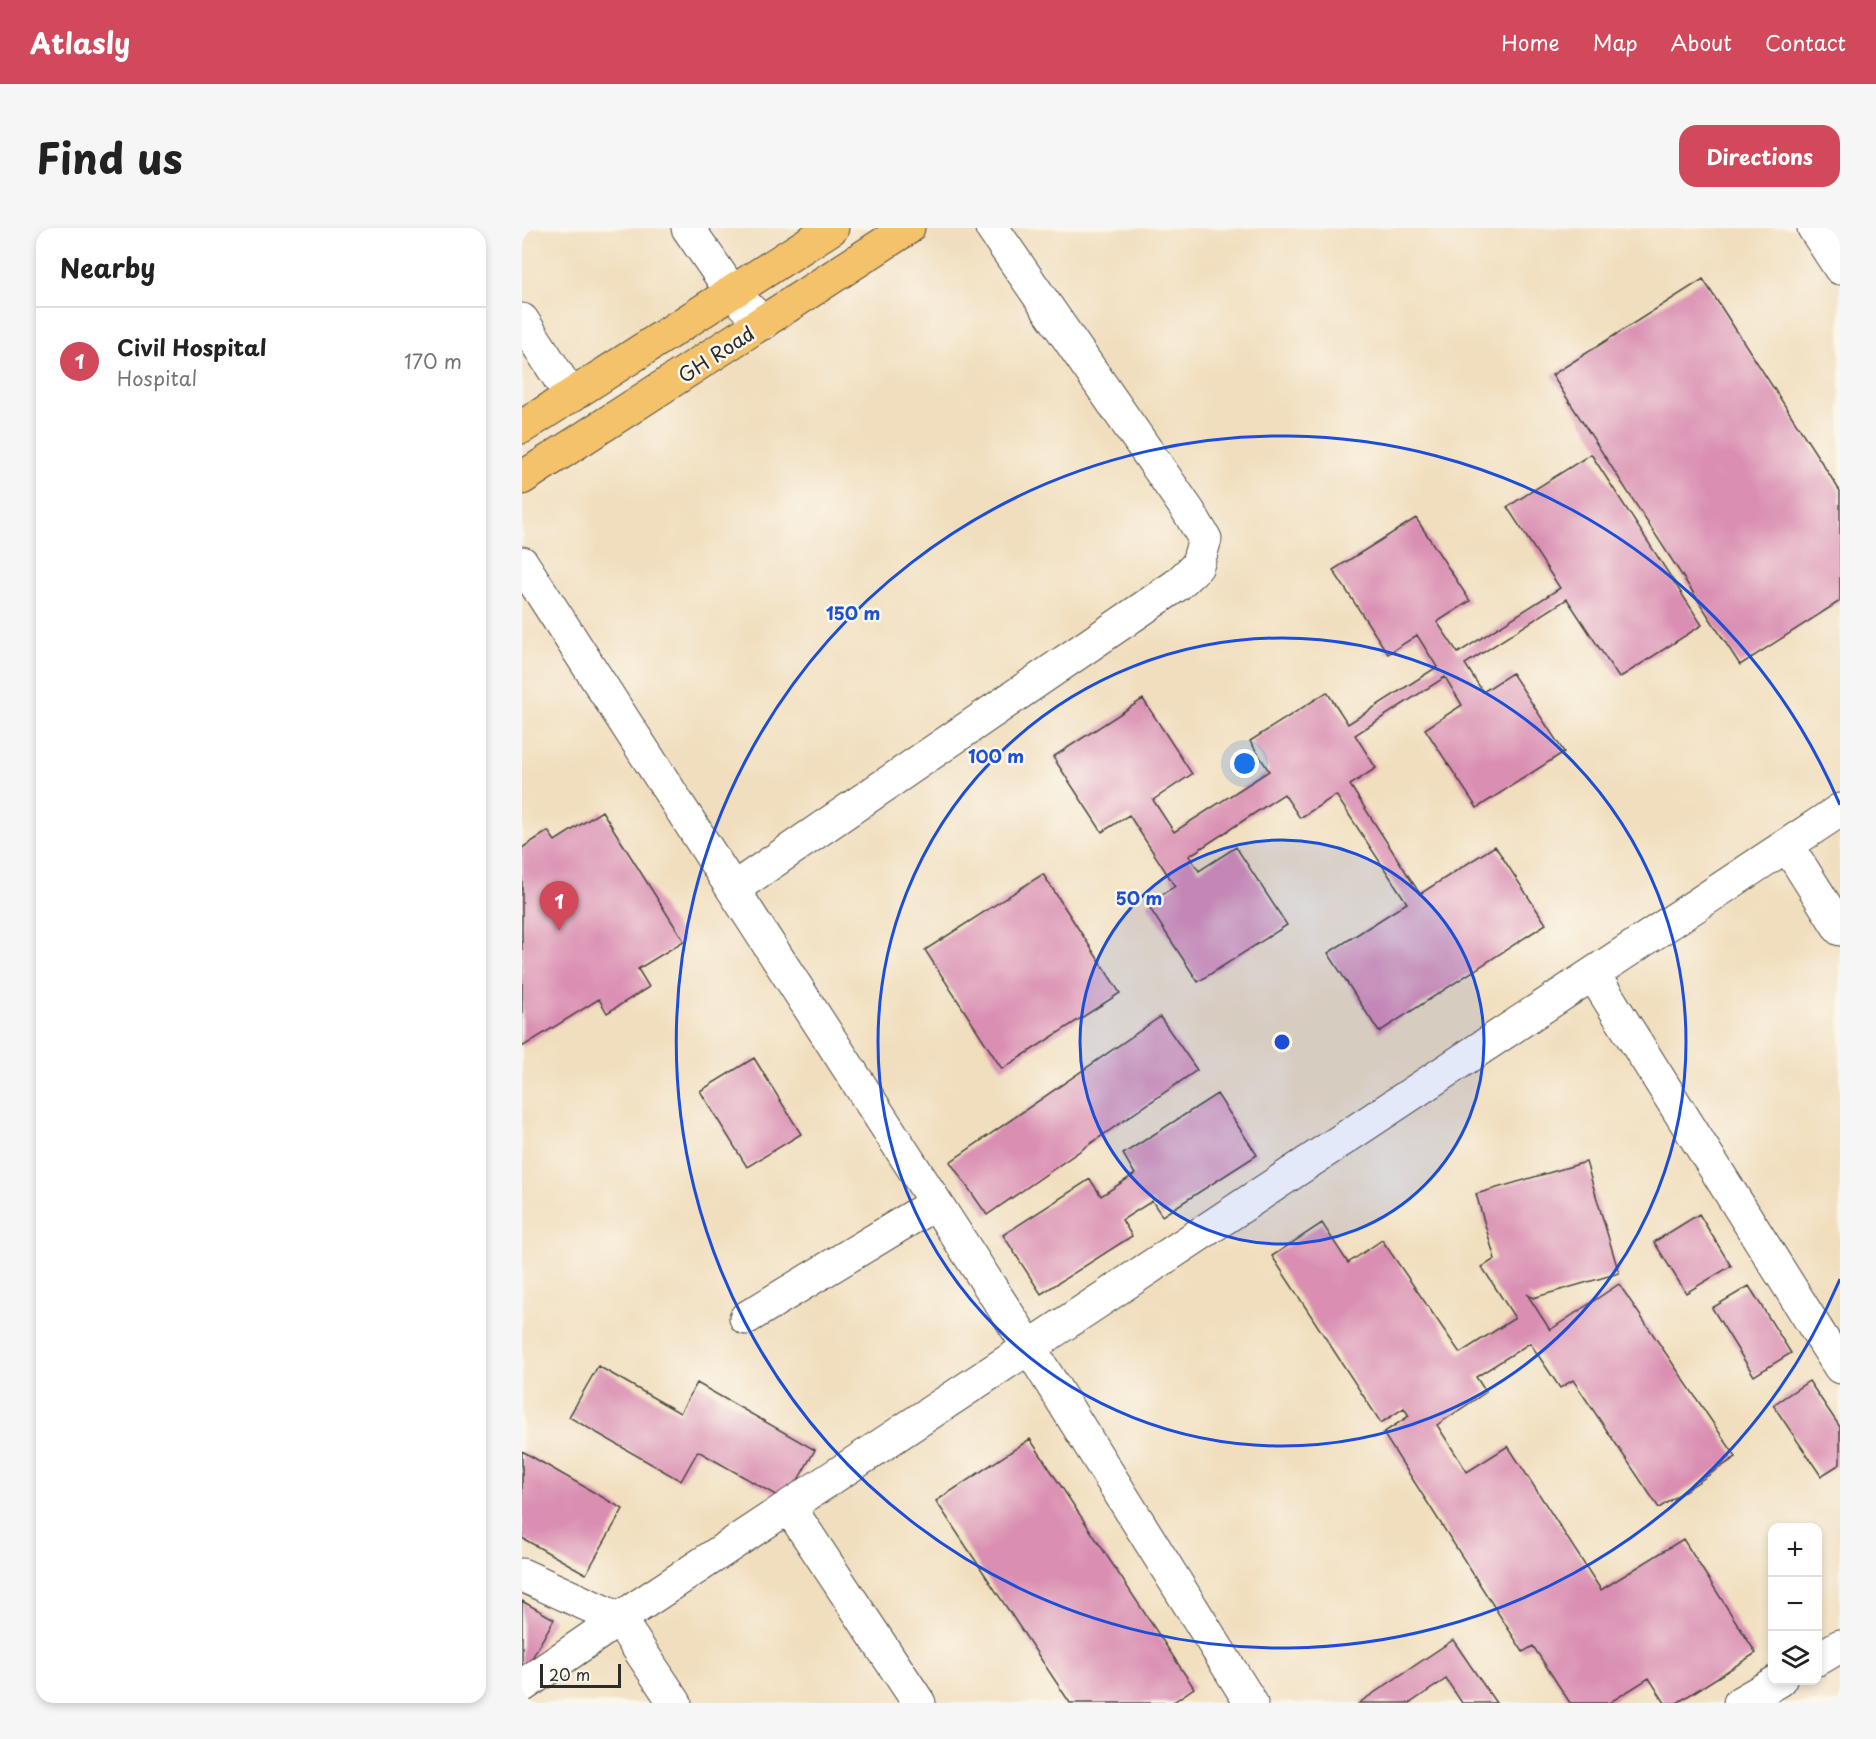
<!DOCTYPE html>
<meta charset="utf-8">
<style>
:root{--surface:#fff;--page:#f6f6f6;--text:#222;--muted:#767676;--line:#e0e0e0;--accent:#d1495b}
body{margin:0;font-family:"Playpen Sans",sans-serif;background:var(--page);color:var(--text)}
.controls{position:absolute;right:18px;bottom:18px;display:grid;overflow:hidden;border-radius:12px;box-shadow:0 3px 9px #0003}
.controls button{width:54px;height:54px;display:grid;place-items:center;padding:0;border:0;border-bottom:2px solid var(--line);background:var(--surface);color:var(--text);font:30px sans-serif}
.scale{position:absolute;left:18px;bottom:15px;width:81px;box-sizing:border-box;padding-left:6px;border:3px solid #2b2b2b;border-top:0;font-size:16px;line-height:21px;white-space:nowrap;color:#2b2b2b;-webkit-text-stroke:4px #fbf7ec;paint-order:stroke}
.you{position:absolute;left:723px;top:536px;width:21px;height:21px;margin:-15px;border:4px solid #fff;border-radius:50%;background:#1a73e8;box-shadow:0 0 0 9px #1a73e833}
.badge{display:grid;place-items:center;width:39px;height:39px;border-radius:50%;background:var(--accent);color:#fff;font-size:20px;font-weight:700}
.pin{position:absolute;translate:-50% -50px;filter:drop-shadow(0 2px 3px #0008)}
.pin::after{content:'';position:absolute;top:32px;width:21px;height:18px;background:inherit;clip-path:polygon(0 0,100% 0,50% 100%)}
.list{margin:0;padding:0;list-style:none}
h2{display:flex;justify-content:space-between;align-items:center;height:78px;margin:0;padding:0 24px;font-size:26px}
h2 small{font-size:20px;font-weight:400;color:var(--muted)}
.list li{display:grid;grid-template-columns:39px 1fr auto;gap:18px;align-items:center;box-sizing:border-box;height:108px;padding:0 24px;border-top:2px solid var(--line)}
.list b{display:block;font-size:22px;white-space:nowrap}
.list p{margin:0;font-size:20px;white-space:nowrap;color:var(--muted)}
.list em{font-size:20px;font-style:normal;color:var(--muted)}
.icon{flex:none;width:33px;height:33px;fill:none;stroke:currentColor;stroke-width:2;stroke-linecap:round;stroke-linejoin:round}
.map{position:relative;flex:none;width:1318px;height:1475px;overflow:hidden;border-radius:18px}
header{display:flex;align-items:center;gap:36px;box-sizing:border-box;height:84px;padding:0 30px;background:var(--accent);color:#fff}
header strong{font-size:28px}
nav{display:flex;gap:33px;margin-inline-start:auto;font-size:21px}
.intro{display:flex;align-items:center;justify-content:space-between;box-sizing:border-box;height:144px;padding:0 36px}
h1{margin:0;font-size:42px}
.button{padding:15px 27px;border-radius:18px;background:var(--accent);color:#fff;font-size:21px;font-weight:700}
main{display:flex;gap:36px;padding:0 36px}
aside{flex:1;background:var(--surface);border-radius:18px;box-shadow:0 3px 9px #0003}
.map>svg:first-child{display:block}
</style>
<header>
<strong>Atlasly</strong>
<nav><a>Home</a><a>Map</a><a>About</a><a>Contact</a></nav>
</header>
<div class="intro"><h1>Find us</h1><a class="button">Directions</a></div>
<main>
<aside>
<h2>Nearby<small></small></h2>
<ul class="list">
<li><span class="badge">1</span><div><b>Civil Hospital</b><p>Hospital</p></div><em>170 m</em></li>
</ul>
</aside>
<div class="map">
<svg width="1318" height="1475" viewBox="0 0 1318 1475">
<rect width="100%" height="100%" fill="#fbf7ec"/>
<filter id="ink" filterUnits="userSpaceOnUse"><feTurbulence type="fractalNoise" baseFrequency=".0167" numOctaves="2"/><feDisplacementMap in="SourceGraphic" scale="12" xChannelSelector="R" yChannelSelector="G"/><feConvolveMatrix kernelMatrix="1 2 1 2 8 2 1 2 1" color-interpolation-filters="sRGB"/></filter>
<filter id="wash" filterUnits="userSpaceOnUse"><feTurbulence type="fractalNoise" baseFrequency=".008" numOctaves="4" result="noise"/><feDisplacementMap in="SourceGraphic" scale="24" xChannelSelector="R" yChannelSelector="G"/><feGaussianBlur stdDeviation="1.35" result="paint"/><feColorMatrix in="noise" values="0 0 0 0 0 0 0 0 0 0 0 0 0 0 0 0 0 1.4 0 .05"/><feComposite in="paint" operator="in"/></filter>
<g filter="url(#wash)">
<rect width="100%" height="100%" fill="#f1debe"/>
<g id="blocks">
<path fill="#da8fb2" d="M1181 51 1318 263V373L1218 437 1030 147Z
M1069 226 1180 397 1097 450 1045 371 943 436 961 464 990 445 1042 524 955 580 903 501 940 477 923 449 833 507 854 540 828 557 898 666 973 618 1024 696 857 804 806 725 885 675 814 567 778 590 762 566 667 628 677 643 714 619 765 697 676 754 625 676 653 658 607 587 580 604 531 529 621 471 670 546 631 572 652 604 747 543 728 513 805 464 826 496 915 439 895 407 866 426 811 342 894 290 948 373 915 394 936 425 1038 360 985 279Z
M80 583 162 713 116 741 127 759 85 785 77 771 0 819V620L26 603 33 613Z
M521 646 598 765 480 841 403 722Z
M638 789 675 842 465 987 428 934Z
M232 830 279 906 225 939 178 863Z
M695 866 735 927 640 988 630 973 600 992 610 1008 519 1066 481 1007 568 951 579 968 613 946 601 926Z
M1064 934 1097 1045 1011 1070 1005 1066 1028 1102 1097 1056 1214 1229 1137 1280 1051 1152 1038 1160 1008 1115 954 1149 964 1164 915 1197 945 1244 986 1218 1079 1362 1161 1311 1234 1425 1155 1475H1143L1127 1450 1087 1475H1048L1011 1418 1001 1424 861 1205 887 1188 882 1180 859 1195 750 1028 800 995 826 1035 860 1012 938 1125 993 1090 960 1039 973 1031 954 966Z
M1177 986 1209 1038 1164 1065 1132 1014Z
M1227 1058 1269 1125 1232 1148 1190 1080Z
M76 1138 158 1185 175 1155 293 1222 264 1273 176 1223 159 1253 47 1189Z
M1287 1153 1318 1199V1236L1299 1248 1251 1177Z
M508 1211 672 1460 650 1475H548L414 1273Z
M0 1223 101 1281 64 1346 0 1310Z
M0 1373 32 1391 0 1448Z
M931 1412 974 1475H940L924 1451 888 1475H837Z"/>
</g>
</g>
<g filter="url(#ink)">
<use href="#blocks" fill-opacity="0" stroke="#494641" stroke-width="1.5"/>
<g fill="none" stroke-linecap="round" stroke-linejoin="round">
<g stroke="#494641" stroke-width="35">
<path id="minor" d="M166 0 210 64 241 95
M1292 0 1318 40
M0 92 49 168
M0 335 507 1119 729 1475
M1265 617 1318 701
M211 661 655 357 675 338 683 311 667 284 470 0
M1071 746 1318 1139
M224 1090 414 975
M267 1279 397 1475
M0 1347 97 1391 153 1475
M1296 1431 1318 1418
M0 1458 97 1391 1318 582
M1218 1475 1258 1452"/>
</g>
<g stroke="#494641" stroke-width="35">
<path id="major" d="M0 199 310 0
M0 250 386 0"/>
</g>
<use href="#minor" stroke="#fff" stroke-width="33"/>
<use href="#major" stroke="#f3c26a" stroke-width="33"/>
</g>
</g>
<circle cx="760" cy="814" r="202" fill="#1d4ed8" fill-opacity=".12"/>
<g fill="none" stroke="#1d4ed8" stroke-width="3">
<circle cx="760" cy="814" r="202"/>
<circle cx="760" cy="814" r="404"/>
<path d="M1318 1051A606 606 0 1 1 1318 577"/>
</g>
<g text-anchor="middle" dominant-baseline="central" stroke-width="5" stroke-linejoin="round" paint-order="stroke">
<g font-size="20" fill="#2b2b2b" stroke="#fbf7ec">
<text transform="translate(194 126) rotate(-33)">GH Road</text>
</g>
</g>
<circle cx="760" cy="814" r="9" fill="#1d4ed8" stroke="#fbf7ec" stroke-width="3"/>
<g font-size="18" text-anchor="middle" font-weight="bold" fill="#1d4ed8" stroke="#fbf7ec" stroke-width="5" stroke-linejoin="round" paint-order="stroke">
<text x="331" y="392">150 m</text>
<text x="474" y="535">100 m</text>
<text x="617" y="677">50 m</text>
</g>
</svg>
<div class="controls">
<button>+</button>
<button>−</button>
<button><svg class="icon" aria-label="layers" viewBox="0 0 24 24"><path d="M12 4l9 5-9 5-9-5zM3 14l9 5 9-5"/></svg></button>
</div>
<div class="scale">20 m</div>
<div class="you"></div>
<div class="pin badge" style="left:37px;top:703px">1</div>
</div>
</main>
